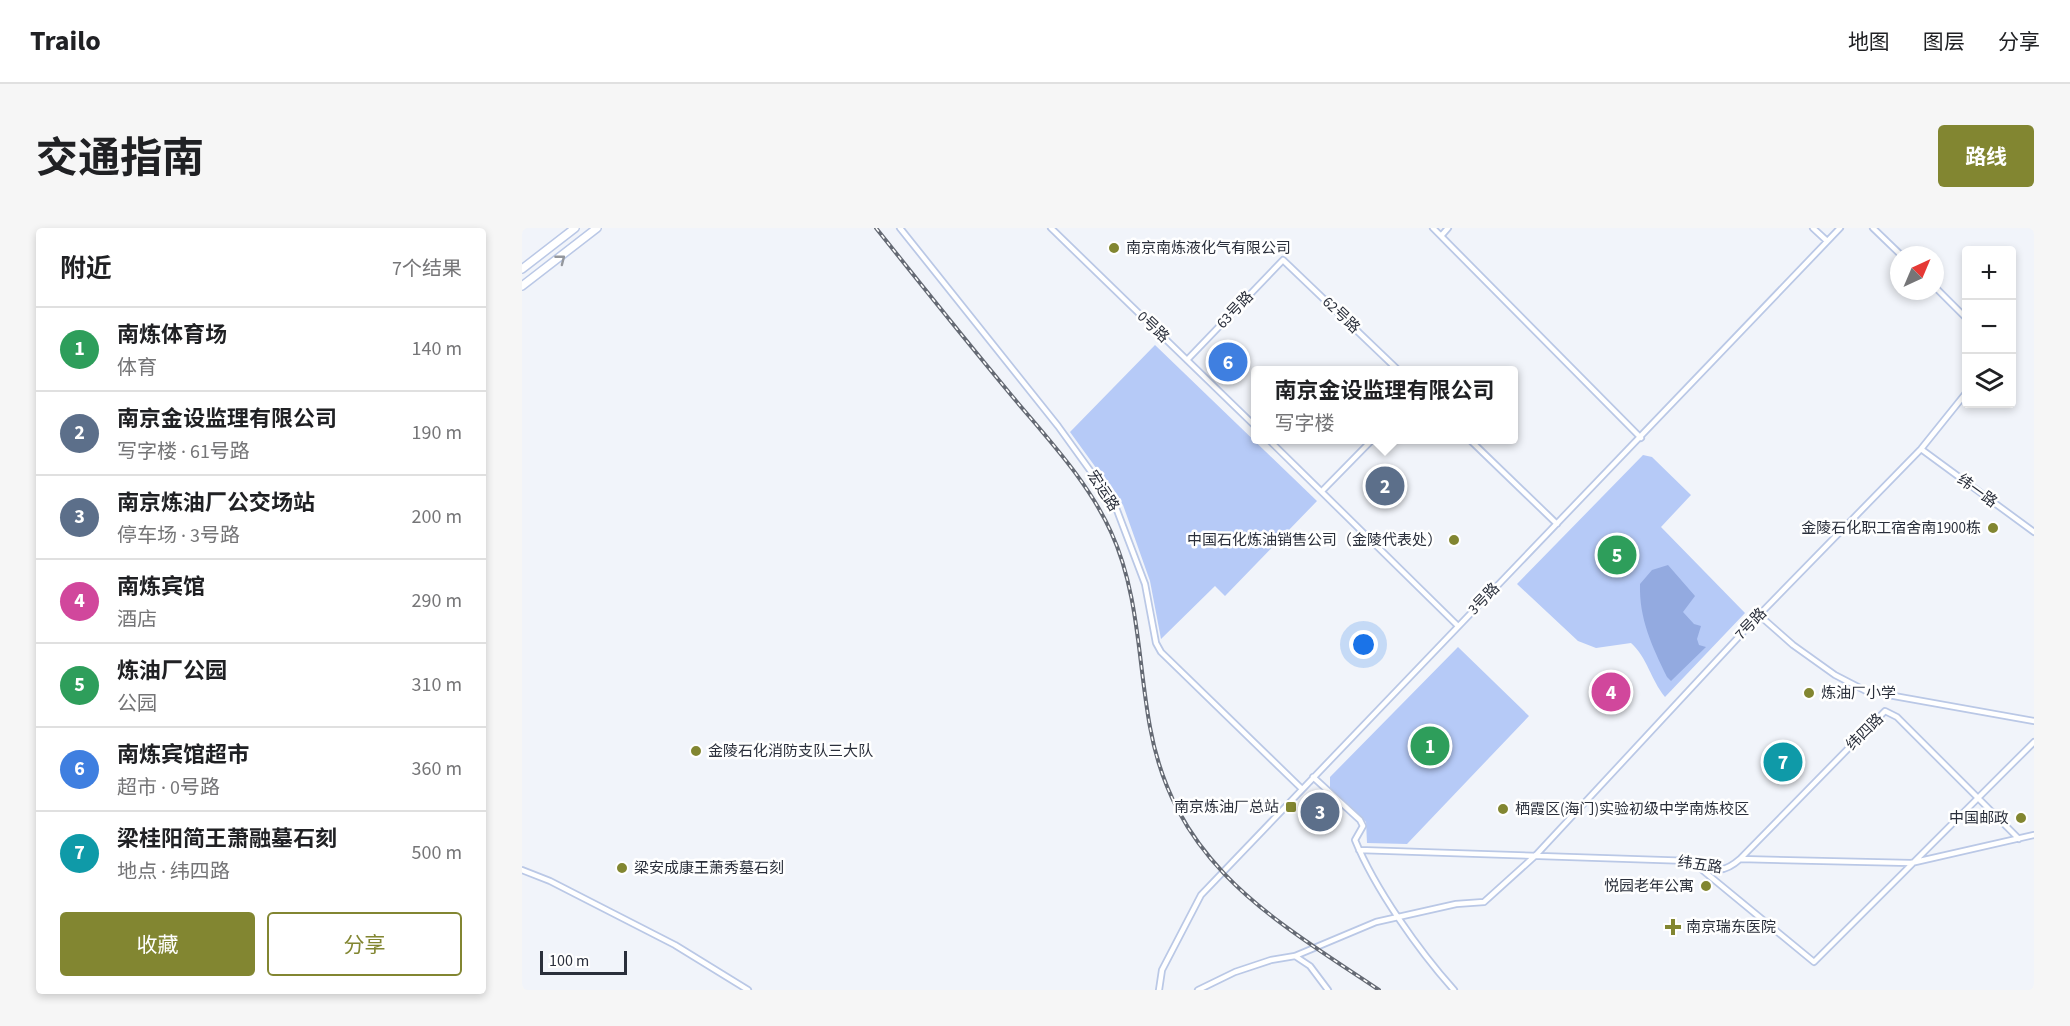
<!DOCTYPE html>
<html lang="zh">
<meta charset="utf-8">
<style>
:root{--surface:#fff;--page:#f6f6f6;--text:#202124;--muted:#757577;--line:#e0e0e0;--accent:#828631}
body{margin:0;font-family:"Source Sans 3","Noto Sans SC",sans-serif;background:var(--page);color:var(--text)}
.controls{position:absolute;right:18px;top:18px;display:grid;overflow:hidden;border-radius:6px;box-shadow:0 3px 9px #0003}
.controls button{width:54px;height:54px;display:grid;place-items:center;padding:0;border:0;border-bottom:2px solid var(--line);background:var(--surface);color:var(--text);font:30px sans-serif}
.compass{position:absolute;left:1368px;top:18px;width:54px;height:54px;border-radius:50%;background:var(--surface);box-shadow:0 3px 9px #0003;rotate:44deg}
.scale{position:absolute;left:18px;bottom:15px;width:87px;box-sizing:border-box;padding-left:6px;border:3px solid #2a2f3b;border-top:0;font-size:16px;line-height:21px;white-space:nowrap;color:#2a2f3b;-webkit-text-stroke:4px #fff;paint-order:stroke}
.you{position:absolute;left:842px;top:417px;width:21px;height:21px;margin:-15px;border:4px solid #fff;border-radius:50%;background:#1a73e8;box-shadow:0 0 0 9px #1a73e833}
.badge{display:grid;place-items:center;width:39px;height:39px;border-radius:50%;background:var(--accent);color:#fff;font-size:20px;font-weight:700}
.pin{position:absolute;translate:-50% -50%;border:3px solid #fff;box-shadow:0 2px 6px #0006}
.popup{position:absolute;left:729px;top:138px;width:267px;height:78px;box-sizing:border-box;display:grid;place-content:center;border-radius:6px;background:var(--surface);filter:drop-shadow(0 2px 4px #0005);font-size:20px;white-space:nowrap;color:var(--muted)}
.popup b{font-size:22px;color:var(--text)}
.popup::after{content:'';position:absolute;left:50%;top:100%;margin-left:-12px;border:12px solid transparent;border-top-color:var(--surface)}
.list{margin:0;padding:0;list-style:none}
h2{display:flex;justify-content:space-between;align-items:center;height:78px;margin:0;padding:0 24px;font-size:26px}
h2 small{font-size:20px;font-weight:400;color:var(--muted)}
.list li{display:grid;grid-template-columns:39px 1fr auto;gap:18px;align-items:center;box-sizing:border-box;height:84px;padding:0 24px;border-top:2px solid var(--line)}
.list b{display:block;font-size:22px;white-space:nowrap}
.list p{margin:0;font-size:20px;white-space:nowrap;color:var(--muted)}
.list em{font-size:20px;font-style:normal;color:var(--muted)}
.actions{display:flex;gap:12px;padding:18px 24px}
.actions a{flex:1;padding:14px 0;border:2px solid var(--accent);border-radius:6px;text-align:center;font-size:21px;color:var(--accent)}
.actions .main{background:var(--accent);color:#fff}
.icon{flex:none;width:33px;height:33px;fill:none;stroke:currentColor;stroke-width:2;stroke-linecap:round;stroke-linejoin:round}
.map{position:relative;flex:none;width:1512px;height:762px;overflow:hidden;border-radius:6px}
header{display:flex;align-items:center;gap:36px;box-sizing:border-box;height:84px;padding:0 30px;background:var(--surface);border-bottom:2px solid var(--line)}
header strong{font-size:28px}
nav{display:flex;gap:33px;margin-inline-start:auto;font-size:21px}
.intro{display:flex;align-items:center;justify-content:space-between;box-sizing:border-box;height:144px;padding:0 36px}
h1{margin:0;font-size:42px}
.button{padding:15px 27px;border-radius:6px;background:var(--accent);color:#fff;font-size:21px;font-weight:700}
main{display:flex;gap:36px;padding:0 36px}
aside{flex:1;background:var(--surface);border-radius:6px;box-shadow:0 3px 9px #0003}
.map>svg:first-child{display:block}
</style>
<header>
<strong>Trailo</strong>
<nav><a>地图</a><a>图层</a><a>分享</a></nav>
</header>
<div class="intro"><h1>交通指南</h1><a class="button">路线</a></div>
<main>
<aside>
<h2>附近<small>7个结果</small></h2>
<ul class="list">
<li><span class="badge" style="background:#2e9e5b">1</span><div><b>南炼体育场</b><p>体育</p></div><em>140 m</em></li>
<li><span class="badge" style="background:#5c6f8a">2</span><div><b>南京金设监理有限公司</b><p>写字楼 · 61号路</p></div><em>190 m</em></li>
<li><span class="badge" style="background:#5c6f8a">3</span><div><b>南京炼油厂公交场站</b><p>停车场 · 3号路</p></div><em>200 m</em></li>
<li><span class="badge" style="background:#d1479c">4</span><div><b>南炼宾馆</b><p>酒店</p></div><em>290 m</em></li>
<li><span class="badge" style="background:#2e9e5b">5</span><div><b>炼油厂公园</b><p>公园</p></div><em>310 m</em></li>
<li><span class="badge" style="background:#3f7fe0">6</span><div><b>南炼宾馆超市</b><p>超市 · 0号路</p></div><em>360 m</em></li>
<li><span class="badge" style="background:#0f9aa8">7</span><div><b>梁桂阳简王萧融墓石刻</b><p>地点 · 纬四路</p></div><em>500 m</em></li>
</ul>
<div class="actions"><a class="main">收藏</a><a>分享</a></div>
</aside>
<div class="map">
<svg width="1512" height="762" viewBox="0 0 1512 762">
<rect width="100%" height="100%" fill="#f1f4fa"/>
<path fill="#b6caf7" d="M633 117 795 273 703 368 693 358 639 411 628 353 601 277 548 204Z
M1121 227 1130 229 1169 267 1139 299 1223 385 1143 469C1129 452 1125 429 1109 415L1074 420 1056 413 995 356Z
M936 419 1007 488 885 616 845 615 844 594 808 560V549Z"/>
<path fill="#93aae0" d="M1146 337 1173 368 1161 384 1172 396 1179 398 1175 411 1177 417 1184 419 1149 453 1145 449C1130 418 1117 391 1118 356L1130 342Z"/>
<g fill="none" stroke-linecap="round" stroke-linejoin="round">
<g stroke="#bac8e6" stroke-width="8">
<path id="street" d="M378 0 536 198 593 277 623 356 634 415 639 424 780 561
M529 0 734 199
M911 0 1119 210
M1291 0 1305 13
M1351 0 1379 27
M919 8 926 0
M1413 59 1444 90
M665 132 761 32 876 142
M747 212 936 398
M948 212 1035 296
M1399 221 1512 304
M800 263 850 212
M1237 387 1271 417 1313 447 1344 463 1512 493
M791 549 838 592 841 598 833 612C853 661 897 723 932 762
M837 622 1169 633C1191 641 1199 648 1218 631L1389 635 1512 607
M1218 631 1363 483 1375 489 1497 611
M1173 636 1292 734 1512 514
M0 642 28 653 153 717 226 762
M773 728 788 738 806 762
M637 762 640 742 679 667 1318 0
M676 762 713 744 749 732 773 728 854 694 934 676 962 674 1014 627 1237 387 1399 221 1444 165"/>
</g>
<g stroke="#bac8e6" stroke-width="10">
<path id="secondary" d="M0 41 53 0
M0 58 75 0"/>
</g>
<use href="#street" stroke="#fff" stroke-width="4.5"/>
<use href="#secondary" stroke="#fff" stroke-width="7"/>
<g stroke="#656a74" stroke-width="4">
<path id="rail" d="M354 0C397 54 441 109 485 162 522 207 565 251 589 304 617 365 616 434 628 499 653 637 751 691 857 762"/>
</g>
<use href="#rail" stroke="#fff" stroke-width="1.5" stroke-dasharray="4.5" stroke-linecap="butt"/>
</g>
<defs><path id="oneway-chevron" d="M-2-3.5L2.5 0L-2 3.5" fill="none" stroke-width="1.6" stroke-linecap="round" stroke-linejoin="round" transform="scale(1.5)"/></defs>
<use stroke="#94979d" href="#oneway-chevron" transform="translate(39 31) rotate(-38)"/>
<g fill="#828631" stroke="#fff" stroke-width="2">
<circle cx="592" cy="20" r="6"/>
<circle cx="1471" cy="300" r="6"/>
<circle cx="932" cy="312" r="6"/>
<circle cx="1287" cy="465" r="6"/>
<circle cx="174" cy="523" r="6"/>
<rect x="763" y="573" width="12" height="12" rx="3"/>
<circle cx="981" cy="581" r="6"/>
<circle cx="1499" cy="590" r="6"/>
<circle cx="100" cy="640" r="6"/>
<circle cx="1184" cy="658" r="6"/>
<path d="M1148 690h6v6h6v6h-6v6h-6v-6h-6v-6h6z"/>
</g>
<g text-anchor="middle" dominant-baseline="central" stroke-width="5" stroke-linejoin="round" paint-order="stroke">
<g font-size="15" fill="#2a2f3b" stroke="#fff" text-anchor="start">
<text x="604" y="20">南京南炼液化气有限公司</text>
<text x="1459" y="300" text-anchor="end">金陵石化职工宿舍南1900栋</text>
<text x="920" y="312" text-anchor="end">中国石化炼油销售公司（金陵代表处）</text>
<text x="1299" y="465">炼油厂小学</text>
<text x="186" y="523">金陵石化消防支队三大队</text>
<text x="757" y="579" text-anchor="end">南京炼油厂总站</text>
<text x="993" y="581">栖霞区(海门)实验初级中学南炼校区</text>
<text x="1487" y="590" text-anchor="end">中国邮政</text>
<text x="112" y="640">梁安成康王萧秀墓石刻</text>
<text x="1172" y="658" text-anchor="end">悦园老年公寓</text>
<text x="1164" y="699">南京瑞东医院</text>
</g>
<g font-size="15" fill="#2a2f3b" stroke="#fff">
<text transform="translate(713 82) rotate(-46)">63号路</text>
<text transform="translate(819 87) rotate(44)">62号路</text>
<text transform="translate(631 99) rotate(44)">0号路</text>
<text transform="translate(581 263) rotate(57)">宏运路</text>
<text transform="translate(1455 263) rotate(36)">纬一路</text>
<text transform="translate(962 371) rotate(-46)">3号路</text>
<text transform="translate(1229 396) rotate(-46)">7号路</text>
<text transform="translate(1343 504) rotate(-45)">纬四路</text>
<text transform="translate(1178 637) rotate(8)">纬五路</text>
</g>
</g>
</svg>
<div class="controls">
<button>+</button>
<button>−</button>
<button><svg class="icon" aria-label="layers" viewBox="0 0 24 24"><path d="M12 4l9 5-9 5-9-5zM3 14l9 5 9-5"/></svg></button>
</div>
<svg class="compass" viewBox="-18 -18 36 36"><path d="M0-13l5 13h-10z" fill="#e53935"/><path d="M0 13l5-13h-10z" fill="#757577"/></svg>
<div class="scale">100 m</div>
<div class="you"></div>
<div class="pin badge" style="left:908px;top:518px;background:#2e9e5b">1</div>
<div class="pin badge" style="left:863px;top:258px;background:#5c6f8a">2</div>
<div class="popup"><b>南京金设监理有限公司</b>写字楼</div>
<div class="pin badge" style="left:798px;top:584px;background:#5c6f8a">3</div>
<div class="pin badge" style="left:1089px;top:464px;background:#d1479c">4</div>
<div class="pin badge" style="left:1095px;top:327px;background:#2e9e5b">5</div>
<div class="pin badge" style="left:706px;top:134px;background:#3f7fe0">6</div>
<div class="pin badge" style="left:1261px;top:534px;background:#0f9aa8">7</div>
</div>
</main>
